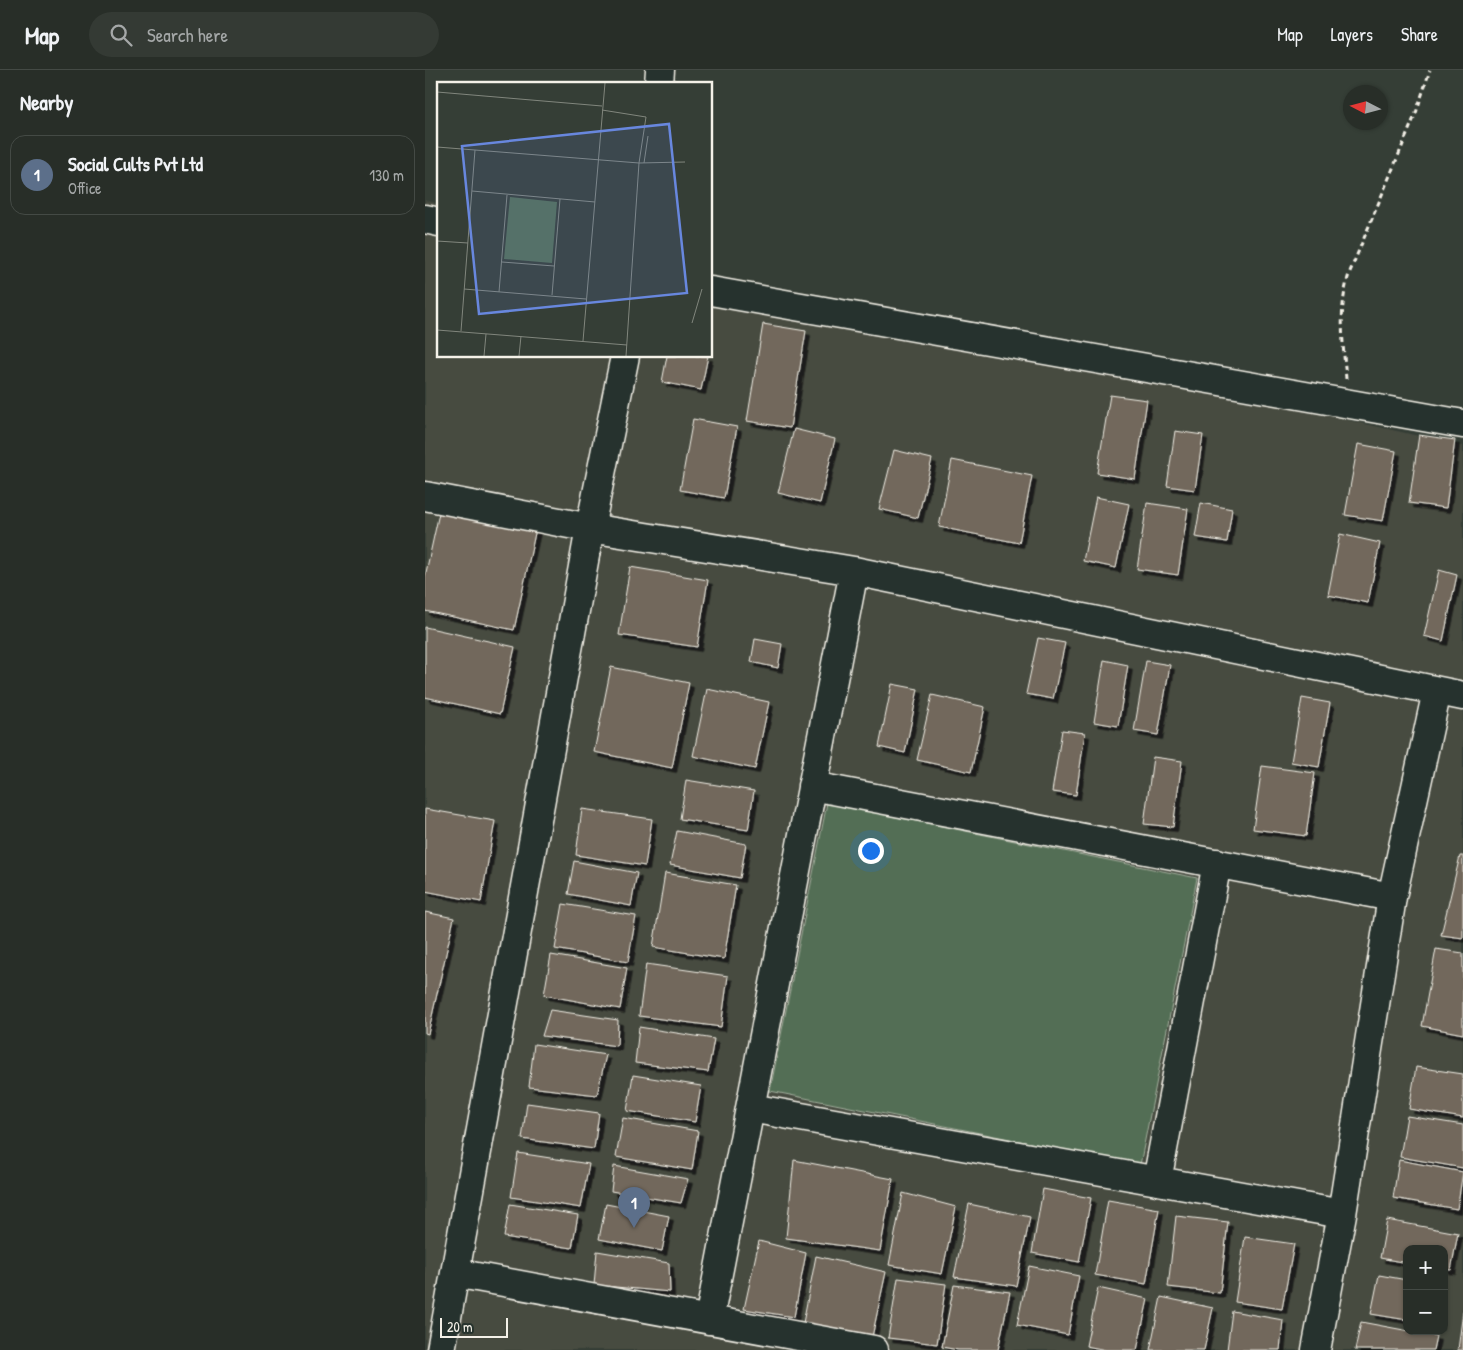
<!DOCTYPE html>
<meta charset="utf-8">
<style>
:root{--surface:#282e28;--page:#343a34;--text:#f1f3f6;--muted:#a5a8a8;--line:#444a45;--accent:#ffd166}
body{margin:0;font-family:"Patrick Hand",sans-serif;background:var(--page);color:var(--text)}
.controls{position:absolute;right:15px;bottom:15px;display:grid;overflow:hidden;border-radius:10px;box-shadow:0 1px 4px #0004}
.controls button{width:45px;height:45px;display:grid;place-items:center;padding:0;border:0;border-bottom:1px solid var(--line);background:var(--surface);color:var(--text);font:25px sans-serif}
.compass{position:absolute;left:918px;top:15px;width:45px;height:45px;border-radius:50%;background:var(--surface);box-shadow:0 1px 4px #0004;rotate:276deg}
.scale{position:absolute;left:15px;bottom:12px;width:68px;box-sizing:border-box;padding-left:5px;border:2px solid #f4f1e8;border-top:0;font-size:14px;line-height:18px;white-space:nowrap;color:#f4f1e8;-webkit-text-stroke:4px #26332d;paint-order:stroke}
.you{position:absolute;left:445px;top:780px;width:18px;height:18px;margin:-12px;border:4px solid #fff;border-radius:50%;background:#1a73e8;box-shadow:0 0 0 8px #1a73e833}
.badge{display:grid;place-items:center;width:32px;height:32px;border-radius:50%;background:var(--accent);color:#fff;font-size:16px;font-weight:700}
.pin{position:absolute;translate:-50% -41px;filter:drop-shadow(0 1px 2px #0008)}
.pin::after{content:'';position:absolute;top:26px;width:18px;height:15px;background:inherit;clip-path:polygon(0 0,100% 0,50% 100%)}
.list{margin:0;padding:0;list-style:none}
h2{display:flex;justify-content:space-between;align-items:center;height:65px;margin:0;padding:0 20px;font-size:21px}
h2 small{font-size:16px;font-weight:400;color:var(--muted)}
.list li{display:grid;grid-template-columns:32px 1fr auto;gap:15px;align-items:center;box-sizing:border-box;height:80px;margin:0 10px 10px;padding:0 10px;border:1px solid var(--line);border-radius:15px}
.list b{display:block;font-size:19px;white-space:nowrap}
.list p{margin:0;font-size:16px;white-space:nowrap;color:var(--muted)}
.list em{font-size:16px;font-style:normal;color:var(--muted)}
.icon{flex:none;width:28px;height:28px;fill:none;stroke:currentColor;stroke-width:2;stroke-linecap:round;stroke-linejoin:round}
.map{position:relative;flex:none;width:1038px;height:1280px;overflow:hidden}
header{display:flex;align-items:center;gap:30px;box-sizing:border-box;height:70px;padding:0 25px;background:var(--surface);border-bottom:1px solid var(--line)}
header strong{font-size:24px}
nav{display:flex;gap:28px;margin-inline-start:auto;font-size:18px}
.search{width:350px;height:45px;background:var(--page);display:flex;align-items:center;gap:12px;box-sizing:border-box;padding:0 18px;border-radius:28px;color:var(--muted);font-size:19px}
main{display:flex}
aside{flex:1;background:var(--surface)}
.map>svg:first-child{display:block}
</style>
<header>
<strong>Map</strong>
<div class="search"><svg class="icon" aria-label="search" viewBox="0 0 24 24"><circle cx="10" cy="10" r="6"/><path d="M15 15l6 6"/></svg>Search here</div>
<nav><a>Map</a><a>Layers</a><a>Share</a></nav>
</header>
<main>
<aside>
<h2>Nearby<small></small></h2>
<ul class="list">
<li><span class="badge" style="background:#5c6f8a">1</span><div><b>Social Cults Pvt Ltd</b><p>Office</p></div><em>130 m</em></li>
</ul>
</aside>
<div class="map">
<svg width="1038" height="1280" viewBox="0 0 1038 1280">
<defs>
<filter id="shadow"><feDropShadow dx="4.5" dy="4.5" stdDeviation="0" flood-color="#0009"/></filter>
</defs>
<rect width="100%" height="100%" fill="#353e36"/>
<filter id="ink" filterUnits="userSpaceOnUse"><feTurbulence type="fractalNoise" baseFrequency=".02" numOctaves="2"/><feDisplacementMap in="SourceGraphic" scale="10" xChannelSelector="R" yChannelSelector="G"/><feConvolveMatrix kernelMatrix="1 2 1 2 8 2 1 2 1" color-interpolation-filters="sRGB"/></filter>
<g filter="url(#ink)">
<path fill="#474b41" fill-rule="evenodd" d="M0 130 14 134V286H286V206L1038 376V1280H0ZM982 1179H1019V1261H982Z"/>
<path fill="#536e55" stroke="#a4b09e" d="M402 733 772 808 715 1095 345 1021Z"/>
<path fill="#72685b" stroke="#f4f1e8" filter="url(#shadow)" d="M338 254 381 261 365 358 322 351Z
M242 286H283L276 320 237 312Z
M685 325 722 330 710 409 672 403Z
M268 349 312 357 299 428 255 420Z
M369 359 410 369 395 433 353 423Z
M750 361 778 365 770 420 742 416Z
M994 365 1030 370 1021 438 984 433Z
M933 374 971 381 958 451 920 445Z
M469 380 507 389 493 448 454 439Z
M527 390 607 406 594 473 514 457Z
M671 427 704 434 691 498 658 491Z
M722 433 763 439 753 505 712 499Z
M776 433 807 439 802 472 770 467Z
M16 434 112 454 89 560 0 541V507Z
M915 464 955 473 943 533 903 525Z
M205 497 283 510 272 577 194 565Z
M1014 500 1032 505 1018 571 999 566Z
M0 557 90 577 75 644 0 627Z
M613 568 640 573 628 629 601 624Z
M330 569 357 574 353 598 326 592Z
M679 590 703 595 693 656 669 652Z
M721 591 745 595 733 665 709 661Z
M186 597 264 613 247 698 169 682Z
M467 614 493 619 480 683 454 677Z
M282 619 344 632 330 699 268 686Z
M507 625 560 637 546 702 492 690Z
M877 628 905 633 894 697 866 692Z
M637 660 660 663 651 725 627 722Z
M728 687 757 691 748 757 719 754Z
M837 696 890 703 881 766 828 759Z
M261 710 329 721 323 760 255 749Z
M0 739 70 751 56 832 0 821Z
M157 739 227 749 220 796 151 785Z
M252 761 321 774 315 808 245 795Z
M1035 786H1038V868L1016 865Z
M149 791 212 803 206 836 143 824Z
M240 803 311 815 299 889 228 877Z
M138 834 211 846 203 892 130 879Z
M0 842 29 848 3 964 0 963Z
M1011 879 1038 883V964L997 956Z
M126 885 202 898 195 939 119 925Z
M221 894 303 906 296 957 214 946Z
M125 940 193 950 192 976 117 966Z
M214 957 289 969 283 1002 210 993Z
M109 974 181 985 172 1025 104 1017Z
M991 997 1038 1004V1048L984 1039Z
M208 1005 276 1016 270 1052 202 1041Z
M102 1033 174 1043 169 1079 97 1069Z
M982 1046 1038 1055V1098L975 1087Z
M198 1048 273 1061 267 1100 191 1087Z
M93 1083 164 1094 156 1138 86 1127Z
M369 1090 468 1109 455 1181 361 1168Z
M974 1090 1038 1102 1032 1139 968 1128Z
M189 1096 263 1109 256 1133 186 1121Z
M618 1119 666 1128 654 1192 607 1183Z
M478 1123 531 1137 517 1204 464 1195Z
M683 1130 734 1139 721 1214 670 1205Z
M85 1134 153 1145 147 1178 79 1167Z
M181 1134 244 1146 237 1181 174 1169Z
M544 1134 605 1147 591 1216 529 1207Z
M751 1146 803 1152 795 1223 743 1217Z
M962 1150 1033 1163 1026 1200 1019 1199V1179H982V1193L955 1188Z
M820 1167 869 1174 857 1239 810 1232Z
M334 1171 381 1183 369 1247 319 1239Z
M172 1181 244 1193 245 1222 169 1215Z
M391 1186 461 1202 447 1267 378 1253Z
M604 1196 654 1206 643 1265 592 1255Z
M954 1205 982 1210V1250L946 1244Z
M473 1208 521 1214 512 1274 463 1268Z
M529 1215 585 1222 573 1280H533L517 1277Z
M673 1218 723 1229 712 1280H681L661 1276Z
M736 1227 788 1238 779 1280H725Z
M807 1241 858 1250 855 1280H802Z
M1038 1241V1280H1033Z
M936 1252 1011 1266 1008 1280H930Z"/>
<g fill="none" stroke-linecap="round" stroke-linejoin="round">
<g stroke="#f4f1e8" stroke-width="31">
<path id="minor" d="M234 14 235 0
M0 149 14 152
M286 221 1038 354
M0 426 165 458 429 501 1038 626
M387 716 967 827
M325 1038 917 1144
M732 1111 792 793
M30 1203 449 1280
M284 1250 429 501
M16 1280 165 458 200 286
M891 1280 917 1144 967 827 1012 621"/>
</g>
<path stroke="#f4f1e8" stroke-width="3" stroke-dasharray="5 4" stroke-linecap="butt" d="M921 309C918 271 913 241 924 204L991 43 1005 0"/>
<use href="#minor" stroke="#26332d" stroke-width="28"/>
</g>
</g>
<g transform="translate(12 12)">
<rect width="275" height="275" fill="#353e36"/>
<path d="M73 115 120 120 115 181 67 177Z" fill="#536e55"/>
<path fill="none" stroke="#81867d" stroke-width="1" d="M0 10 165 24M165 28 209 35 202 81 248 80M0 65 202 81 189 274M207 81 211 54M35 109 158 120M0 159 31 161M65 180 117 184M27 207 149 217M62 210 70 113M115 213 123 117M255 241 265 207M0 248 190 263M24 249 38 68M146 259 168 1M47 274 49 252M82 274 84 254"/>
<path fill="#6887de" fill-opacity="0.15" stroke="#6887de" stroke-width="2.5" d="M232 42 250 211 42 232 25 64Z"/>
<rect width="275" height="275" fill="none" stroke="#f4f1e8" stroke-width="2.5"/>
</g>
</svg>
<div class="controls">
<button>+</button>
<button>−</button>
</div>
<svg class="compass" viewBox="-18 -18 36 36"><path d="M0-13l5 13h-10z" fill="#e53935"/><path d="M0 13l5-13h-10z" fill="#a5a8a8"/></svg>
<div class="scale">20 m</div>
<div class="you"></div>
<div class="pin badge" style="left:209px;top:1158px;background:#5c6f8a">1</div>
</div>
</main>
